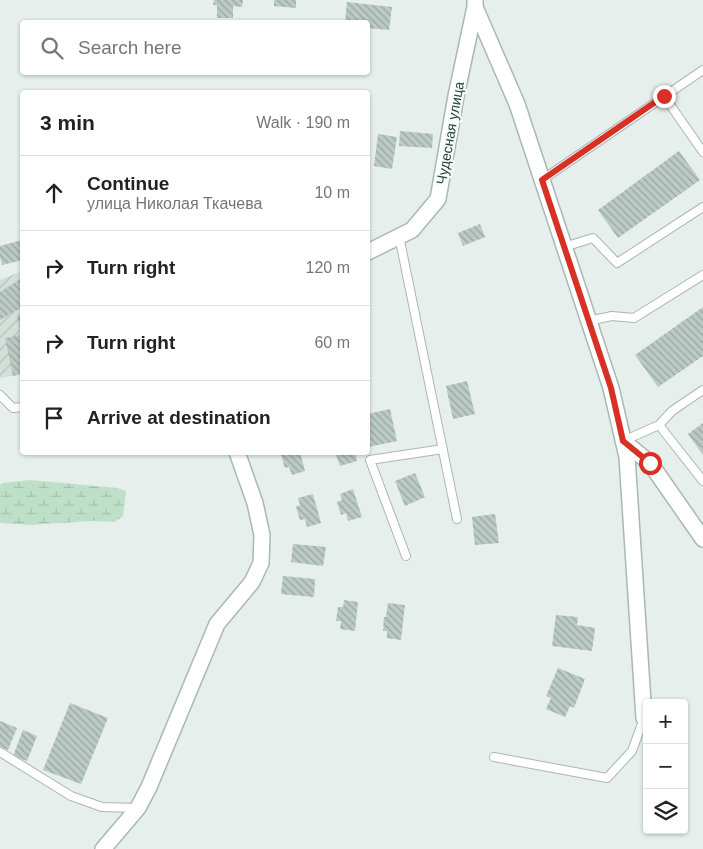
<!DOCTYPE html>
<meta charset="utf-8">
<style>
:root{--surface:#fff;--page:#f2f2f2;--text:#222;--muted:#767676;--line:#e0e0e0}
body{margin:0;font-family:Arial,sans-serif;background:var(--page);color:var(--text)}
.controls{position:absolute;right:15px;bottom:15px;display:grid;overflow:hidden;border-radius:5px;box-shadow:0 1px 4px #0004}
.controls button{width:45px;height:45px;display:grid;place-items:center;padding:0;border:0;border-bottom:1px solid var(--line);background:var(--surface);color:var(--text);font:25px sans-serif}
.stop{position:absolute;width:15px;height:15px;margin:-11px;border:4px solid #d93025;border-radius:50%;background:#fff}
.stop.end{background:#d93025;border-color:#fff;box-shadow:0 1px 5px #0008}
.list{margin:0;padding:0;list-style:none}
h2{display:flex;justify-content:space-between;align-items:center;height:65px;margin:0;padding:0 20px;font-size:21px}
h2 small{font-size:16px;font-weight:400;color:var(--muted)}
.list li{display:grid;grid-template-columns:32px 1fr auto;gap:15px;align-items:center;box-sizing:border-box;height:75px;padding:0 20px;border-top:1px solid var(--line)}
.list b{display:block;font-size:19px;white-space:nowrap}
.list p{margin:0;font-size:16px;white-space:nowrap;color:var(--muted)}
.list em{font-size:16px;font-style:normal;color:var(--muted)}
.icon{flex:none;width:28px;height:28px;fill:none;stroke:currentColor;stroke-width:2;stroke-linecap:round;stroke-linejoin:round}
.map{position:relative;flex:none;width:703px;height:849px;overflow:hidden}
.search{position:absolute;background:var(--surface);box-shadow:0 1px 4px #0004;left:20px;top:20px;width:350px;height:55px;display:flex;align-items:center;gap:12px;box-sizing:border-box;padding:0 18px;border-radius:5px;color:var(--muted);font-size:19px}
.panel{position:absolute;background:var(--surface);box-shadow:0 1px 4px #0004;left:20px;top:90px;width:350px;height:365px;border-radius:5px}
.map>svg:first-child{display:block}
</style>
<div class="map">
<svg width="703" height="849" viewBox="0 0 703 849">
<defs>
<pattern id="industrial-furrows" width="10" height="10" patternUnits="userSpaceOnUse" patternTransform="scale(1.25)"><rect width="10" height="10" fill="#d4dfda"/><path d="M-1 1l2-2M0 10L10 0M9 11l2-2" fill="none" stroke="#b6c1bc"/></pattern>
<pattern id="wetland-marsh" width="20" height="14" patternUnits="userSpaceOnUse" patternTransform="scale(1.25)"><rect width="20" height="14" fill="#bfe0c8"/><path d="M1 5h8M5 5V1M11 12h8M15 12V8" fill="none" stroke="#a4c1ad"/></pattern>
<pattern id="building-back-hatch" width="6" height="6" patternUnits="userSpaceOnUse" patternTransform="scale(1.25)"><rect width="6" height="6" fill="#bbcac4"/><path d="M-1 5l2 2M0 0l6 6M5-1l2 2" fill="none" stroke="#98a6a0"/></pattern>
</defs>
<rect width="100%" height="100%" fill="#e6efeb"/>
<path fill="url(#industrial-furrows)" d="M22 271V374L0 378V280Z"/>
<path fill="url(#wetland-marsh)" d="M30 480 117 488 126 491 123 516 115 522 92 521 30 525 1 523 0 522V485L2 483Z"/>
<path fill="url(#building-back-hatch)" d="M214 0H243L242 7 233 6V18H217V5H213Z
M274 0H296V8L274 6Z
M347 2 392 7 389 30 368 28V22H345Z
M400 131 433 134 432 148 399 146Z
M378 134 397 137 392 169 374 166Z
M679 151 700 180 618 238 598 210Z
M480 224 485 237 463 246 458 233Z
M22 240V260L2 265 0 257V246Z
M22 278V307L0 320V292Z
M703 307V356L658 387 635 355Z
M22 314V374L13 376 5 338 21 335 17 315Z
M467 381 475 414 453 419 446 386Z
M390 409 397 441 368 447V414Z
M703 423V455L688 434Z
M285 452H300L305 471 292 475 289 467 285 468 281 455 285 454Z
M335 452H355L357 461 340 466Z
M415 473 425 497 405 506 395 481Z
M353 489 362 517 348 521 346 513 341 515 337 502 342 500 340 494Z
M313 494 321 523 307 527 305 519 300 520 296 507 300 505 298 498Z
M495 514 499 543 475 545 472 517Z
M293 544 326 547 323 566 291 562Z
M283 576 315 579 314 597 281 594Z
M344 600 358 602 355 631 340 629 341 621H336L338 607H343Z
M388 603 405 605 401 640 387 638V631H383L384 617H386Z
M556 615 578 617 577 625 595 628 592 651 552 646Z
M558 668 585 679 574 708 570 706 565 717 546 709 551 698 546 696Z
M70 703 108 718 81 784 43 770Z
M0 721 17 728 8 750 0 747Z
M23 730 37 736 27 761 13 756Z"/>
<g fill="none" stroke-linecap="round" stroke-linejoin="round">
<g stroke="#a8b8b2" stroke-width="10">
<path id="service" d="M664 96 703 152
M542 180 703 70
M399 236 457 519
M564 247 593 238 617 263 703 207
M588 321 612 316 634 318 703 275
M0 395 13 408 22 407
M659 425 672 411 703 390
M623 441 659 425 703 481
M406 556 370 460 443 449
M0 752 71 796 102 807 138 808
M494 757 607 778 632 751 644 718"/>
</g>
<g stroke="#a8b8b2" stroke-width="18">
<path id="minor" d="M475 0V7L517 104 611 388 627 457 644 718
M368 252 412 230 438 199 456 96 475 7
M623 441 650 463 703 539
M103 849 138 808 149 787 217 624 252 582 261 563 262 535 255 503 237 452"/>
</g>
<use href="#service" stroke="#fff" stroke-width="8"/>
<use href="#minor" stroke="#fff" stroke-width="15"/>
</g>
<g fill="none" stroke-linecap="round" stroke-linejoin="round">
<path stroke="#d93025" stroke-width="6" d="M650 463 623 441 611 388 542 180 664 96"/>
</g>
<g text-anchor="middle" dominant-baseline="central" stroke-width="4.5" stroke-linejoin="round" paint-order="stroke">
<g font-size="14" fill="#24423a" stroke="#f7fbf9">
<text transform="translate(450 133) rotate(-80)">Чудесная улица</text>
</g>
</g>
</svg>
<div class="controls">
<button>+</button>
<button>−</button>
<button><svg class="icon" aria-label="layers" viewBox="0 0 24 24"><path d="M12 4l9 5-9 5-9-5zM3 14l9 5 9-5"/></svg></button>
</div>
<div class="stop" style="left:650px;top:463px"></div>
<div class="stop end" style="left:664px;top:96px"></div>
<div class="search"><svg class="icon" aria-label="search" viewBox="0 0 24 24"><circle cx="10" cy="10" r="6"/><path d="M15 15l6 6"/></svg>Search here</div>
<section class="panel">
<h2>3 min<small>Walk · 190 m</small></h2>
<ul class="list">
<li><svg class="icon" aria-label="ahead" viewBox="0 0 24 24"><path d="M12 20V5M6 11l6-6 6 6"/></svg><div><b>Continue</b><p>улица Николая Ткачева</p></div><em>10 m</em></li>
<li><svg class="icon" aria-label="right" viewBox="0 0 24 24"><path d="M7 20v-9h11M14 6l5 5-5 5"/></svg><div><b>Turn right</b></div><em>120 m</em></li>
<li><svg class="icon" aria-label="right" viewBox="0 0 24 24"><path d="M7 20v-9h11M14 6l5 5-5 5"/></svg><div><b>Turn right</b></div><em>60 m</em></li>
<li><svg class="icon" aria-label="arrive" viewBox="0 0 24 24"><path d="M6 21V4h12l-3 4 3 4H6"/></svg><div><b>Arrive at destination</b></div></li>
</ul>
</section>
</div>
